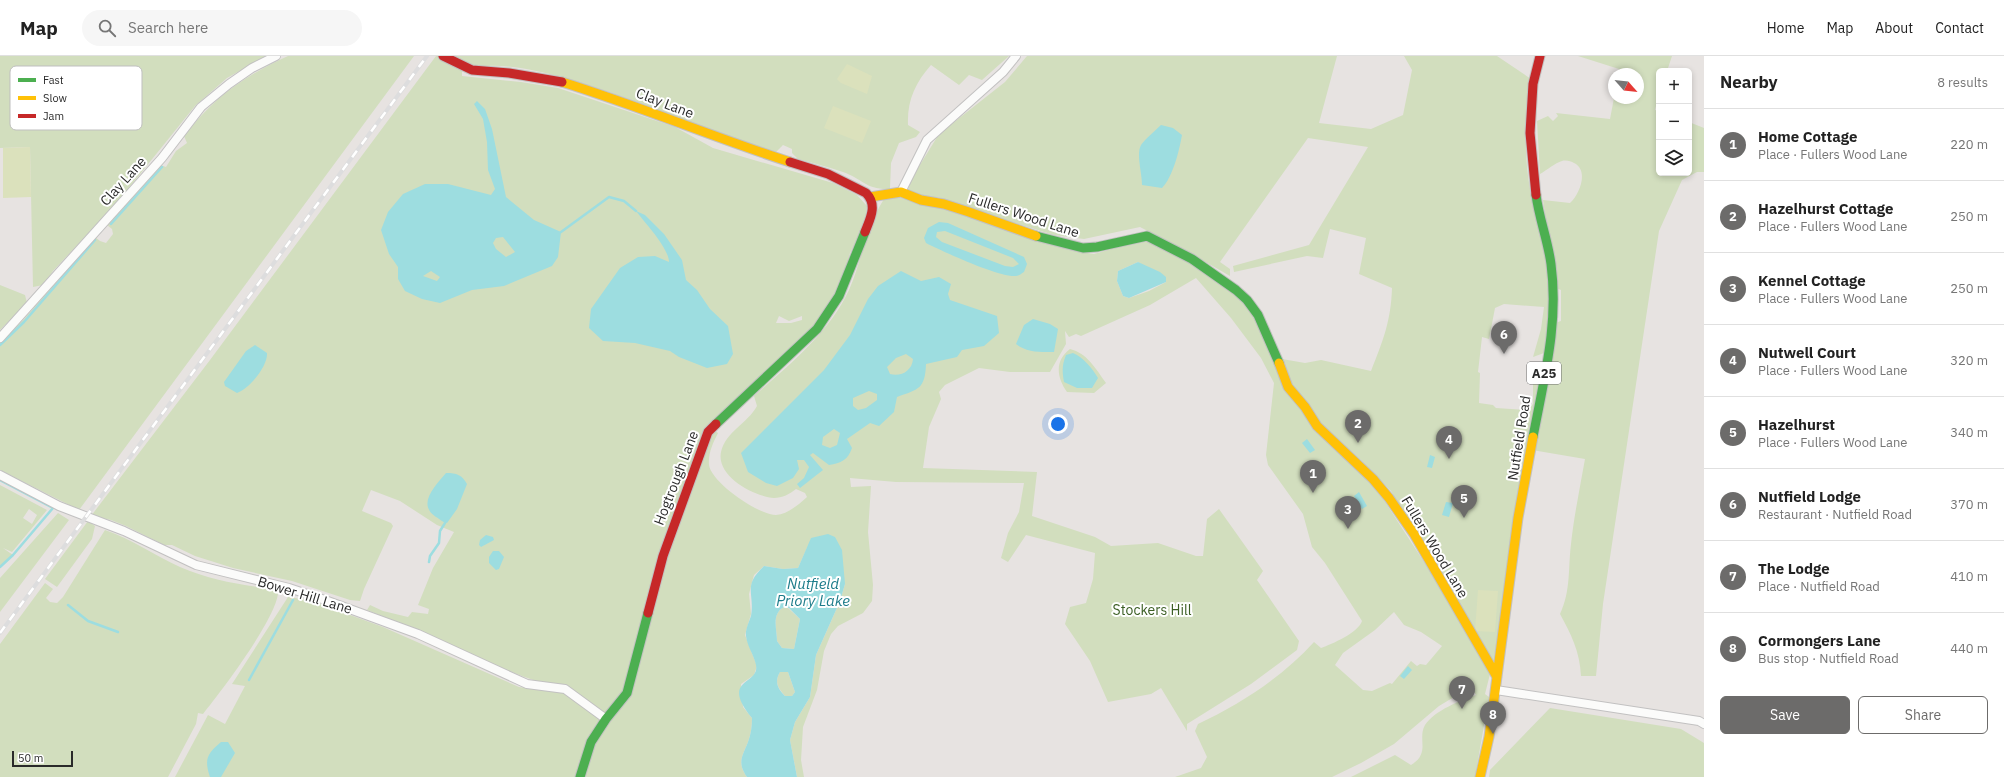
<!DOCTYPE html>
<meta charset="utf-8">
<style>
:root{--surface:#fff;--page:#f6f6f6;--text:#222;--muted:#767676;--line:#e0e0e0;--accent:#6c6b6a}
body{margin:0;font-family:"IBM Plex Sans",sans-serif;background:var(--page);color:var(--text)}
.controls{position:absolute;right:12px;top:12px;display:grid;overflow:hidden;border-radius:6px;box-shadow:0 2px 6px #0003}
.controls button{width:36px;height:36px;display:grid;place-items:center;padding:0;border:0;border-bottom:1px solid var(--line);background:var(--surface);color:var(--text);font:20px sans-serif}
.compass{position:absolute;left:1608px;top:12px;width:36px;height:36px;border-radius:50%;background:var(--surface);box-shadow:0 2px 6px #0003;rotate:117deg}
.scale{position:absolute;left:12px;bottom:10px;width:61px;box-sizing:border-box;padding-left:4px;border:2px solid #2a2a2a;border-top:0;font-size:11px;line-height:14px;white-space:nowrap;color:#2a2a2a;-webkit-text-stroke:3px #fff;paint-order:stroke}
.you{position:absolute;left:1058px;top:368px;width:14px;height:14px;margin:-10px;border:3px solid #fff;border-radius:50%;background:#1a73e8;box-shadow:0 0 0 6px #1a73e833}
.badge{display:grid;place-items:center;width:26px;height:26px;border-radius:50%;background:var(--accent);color:#fff;font-size:13px;font-weight:700}
.pin{position:absolute;translate:-50% -33px;filter:drop-shadow(0 1px 2px #0008)}
.pin::after{content:'';position:absolute;top:21px;width:14px;height:12px;background:inherit;clip-path:polygon(0 0,100% 0,50% 100%)}
.list{margin:0;padding:0;list-style:none}
h2{display:flex;justify-content:space-between;align-items:center;height:52px;margin:0;padding:0 16px;font-size:17px}
h2 small{font-size:13px;font-weight:400;color:var(--muted)}
.list li{display:grid;grid-template-columns:26px 1fr auto;gap:12px;align-items:center;box-sizing:border-box;height:72px;padding:0 16px;border-top:1px solid var(--line)}
.list b{display:block;font-size:15px;white-space:nowrap}
.list p{margin:0;font-size:13px;white-space:nowrap;color:var(--muted)}
.list em{font-size:13px;font-style:normal;color:var(--muted)}
.actions{display:flex;gap:8px;padding:12px 16px}
.actions a{flex:1;padding:9px 0;border:1px solid var(--accent);border-radius:6px;text-align:center;font-size:14px;color:var(--accent)}
.actions .main{background:var(--accent);color:#fff}
.icon{flex:none;width:22px;height:22px;fill:none;stroke:currentColor;stroke-width:2;stroke-linecap:round;stroke-linejoin:round}
.map{position:relative;flex:none;width:1704px;height:721px;overflow:hidden}
header{display:flex;align-items:center;gap:24px;box-sizing:border-box;height:56px;padding:0 20px;background:var(--surface);border-bottom:1px solid var(--line)}
header strong{font-size:19px}
nav{display:flex;gap:22px;margin-inline-start:auto;font-size:14px}
.search{width:280px;height:36px;background:var(--page);display:flex;align-items:center;gap:10px;box-sizing:border-box;padding:0 14px;border-radius:22px;color:var(--muted);font-size:15px}
main{display:flex}
aside{flex:1;background:var(--surface)}
.map>svg:first-child{display:block}
</style>
<header>
<strong>Map</strong>
<div class="search"><svg class="icon" aria-label="search" viewBox="0 0 24 24"><circle cx="10" cy="10" r="6"/><path d="M15 15l6 6"/></svg>Search here</div>
<nav><a>Home</a><a>Map</a><a>About</a><a>Contact</a></nav>
</header>
<main>
<div class="map">
<svg width="1704" height="721" viewBox="0 0 1704 721">
<rect width="100%" height="100%" fill="#e7e3e1"/>
<path fill="#d2debe" fill-rule="evenodd" d="M0 0H266L227 22 195 50 115 149 53 215 43 229 33 231 30 91 0 92Z
M288 0H414L79 454 0 414V287L25 262 95 181 100 185 106 187 113 178 112 173 107 169 160 109 166 111 176 95 187 87 184 80C214 41 244 20 288 0Z
M436 0H1009L982 24 969 19 959 29 931 9C915 27 907 45 908 69L920 76 916 81 899 87 891 107 890 133C866 134 863 123 843 116 829 111 813 107 798 103L792 97V93L783 89 776 96C721 79 669 57 615 38 573 24 505 0 462 14V20L521 26 558 32 675 71 713 92 833 127 857 139 867 150 865 168 850 197 844 219 834 242 820 262 789 296 709 370 718 377C713 387 708 397 709 409 711 426 758 459 776 459 788 458 798 449 807 441L805 437 796 433C790 438 782 442 774 442 753 440 716 420 721 396 726 375 747 368 757 350L754 340C789 309 829 277 849 234 862 204 866 171 884 143L894 140 937 151 1075 195 1094 198 1118 191 1150 184 1170 194 1228 233 1246 249 1258 266 1284 334 1376 432 1435 523 1490 618 1485 638 1489 641 1475 721H1351L1395 699 1411 709C1431 697 1417 683 1425 669 1434 655 1461 644 1476 639L1472 633 1459 638 1439 650 1394 688 1361 707 1332 721H1175L1201 712 1207 701 1195 675 1198 668C1241 648 1282 621 1314 586L1321 592C1332 588 1358 577 1362 565L1325 507 1312 491 1303 458 1268 409 1266 399 1274 327 1261 302 1231 262 1196 222 1150 249 1081 280 1076 278 1069 281 1065 275 1066 288 1050 316H1010L979 312 945 329 939 336 941 343 929 371 923 412 1037 416 1032 460 1095 481 1111 490 1158 487 1196 500H1203L1207 463 1219 453 1263 515 1257 524 1299 585 1297 594 1251 628 1187 668V675L1161 632 1151 638 1108 646 1090 605 1065 568 1070 551 1086 547 1093 523 1095 497 1026 479 1008 506 1001 502 1008 477 1019 456 1024 427 896 426 850 422 851 431 871 430 868 476 873 529 872 545 863 557 838 570 831 578 824 595 817 634 803 671 801 704 804 721H797L790 684 795 666 810 641 816 599 840 545 845 528 807 492 798 512 783 513 764 510 754 519 749 538 751 558 745 579 757 610 754 619 741 628 743 651 752 662C752 670 751 678 748 686 742 701 737 706 747 721H175L208 659 225 668 245 630 232 628 288 541 309 544 383 571 519 631 533 633 536 625C479 605 424 576 367 554L370 549 383 555 408 561 412 556 428 558 429 553 418 549 433 512 454 476 437 469 400 445 371 434 362 455 391 467 393 470 364 533 360 545 350 544 292 525 233 512 195 500 172 489H164L126 470 111 464 91 460 210 304ZM1138 206 1166 226 1149 235 1129 242 1123 240 1117 225 1118 215ZM802 260V264L791 267H776L779 260 789 265ZM1394 556 1404 569 1421 576 1442 590 1426 609 1420 608 1417 610 1411 605 1392 628 1390 627 1372 635 1363 634 1335 609 1343 597 1375 574Z
M1027 0H1337L1319 67 1371 73 1403 59 1412 14 1404 0H1497L1531 23C1527 52 1524 81 1527 111 1531 156 1550 200 1550 246 1550 263 1547 280 1544 297L1533 301 1541 273 1544 251 1504 248 1495 252 1489 283 1482 281 1478 316 1480 317 1479 347 1493 349 1496 352 1527 354 1533 348V307L1541 309 1542 313 1493 608 1391 435 1362 405 1319 365 1292 329 1282 303 1305 307 1321 304 1371 315C1383 285 1391 265 1392 232L1359 218 1366 182 1330 173 1323 202 1307 200 1234 216 1233 210 1309 189 1368 91 1308 82 1220 206 1230 213V220L1190 197 1140 171 1084 183 1054 179 986 158 938 141 928 142 908 134 913 120 939 78 1005 26Z
M1578 0H1672L1667 15H1659V38L1655 54 1659 55V117H1689V66L1704 72V116H1697L1682 124 1659 175 1603 548 1596 620H1581C1580 596 1571 578 1560 558 1571 535 1568 512 1571 488 1574 460 1580 431 1585 403L1532 394 1552 268 1561 265V234L1556 232 1543 144 1570 147C1580 138 1589 114 1574 107 1571 105 1566 104 1562 105 1555 107 1547 114 1540 118L1537 65 1548 60 1553 65 1558 60 1556 57 1610 63 1614 42H1638V18H1618L1619 13Z
M0 229 25 239 27 247 0 274Z
M1070 293C1087 297 1096 313 1106 327L1094 337 1067 336C1057 322 1054 305 1070 293Z
M0 429 47 454 12 496 3 492 13 499 0 512ZM29 453 37 459 32 468 23 462Z
M58 457 69 464 0 556V522Z
M88 465 95 470 92 483 57 531 45 523Z
M105 474C132 483 155 500 180 511 210 524 241 529 273 533L278 537C276 563 221 636 203 658L198 657 196 668 168 721H0V588L45 527 53 533 46 542 50 546 57 547 63 541Z
M784 551 788 552 800 563 794 593 782 592 777 585C777 573 771 558 784 551Z
M780 616H788L795 636 792 640H785C778 632 774 626 780 616Z
M1550 652 1681 673 1704 687V721H1489L1490 714Z"/>
<path fill="#dbe1bc" d="M847 8 872 20 867 38 841 27 837 23Z
M833 50 871 65 862 87 824 72Z
M30 91 31 141 3 142V92Z
M1478 534 1498 535 1495 576 1475 575Z"/>
<path fill="#9ddde0" fill-rule="evenodd" d="M477 45 485 53 492 73 506 141 534 164 561 176 558 201 552 210 504 230 472 234 440 247 422 243 405 235 398 223V211L389 198 381 174 388 156 403 138 425 128H448L491 139 495 133 488 114 487 86 483 63 474 48ZM503 181 515 196 506 201 496 193 493 187 496 182ZM431 215 440 221 437 225 423 220Z
M1161 69 1173 72 1182 79C1179 95 1173 121 1162 132L1142 129C1142 117 1136 98 1141 89 1144 84 1156 74 1161 69Z
M636 155 645 159 664 178 682 204 686 224 697 234 710 253 728 270 733 298 727 308 707 312 679 301 670 295 635 287 603 285 589 272 591 253 620 212 638 201 655 200 669 206C669 192 645 167 636 155Z
M939 166 948 167 1024 201 1027 208 1024 216C1022 217 1019 220 1016 220 1000 222 942 195 926 187L924 182 928 172ZM945 175 1013 202 1019 208 1013 211 1005 210 942 186 936 181 937 176Z
M1138 206 1160 216 1166 221V226L1129 242 1123 240 1117 225 1118 215Z
M901 215 921 225 939 221 951 228 948 238 950 244 997 260 999 277 984 290 962 294 957 301 926 308C925 333 919 333 897 341L894 356 879 370 870 367 847 383 852 392C848 404 841 407 829 409L813 397 810 399 823 414 800 432 797 428 804 422 809 411 804 404H797L799 413 793 422 777 430 766 427 748 416 741 397 824 314 850 279 868 243 878 230ZM906 298 913 303C912 315 901 321 890 318L887 311 896 302ZM869 335 877 338V344L866 352 858 354 853 350V342ZM834 373 840 377 837 389 830 392 822 389 823 381Z
M1033 263 1050 268 1058 273 1054 296C1041 296 1027 297 1016 288L1024 269Z
M255 289 267 297C268 310 249 333 237 337L225 330 224 326 246 295Z
M1073 297C1084 302 1092 312 1098 322L1092 332H1077L1064 326C1062 315 1062 309 1066 299Z
M1307 383 1315 394 1310 397 1302 387Z
M1430 399 1435 401 1432 412 1427 411Z
M446 417C457 417 462 419 467 428L457 453 447 467C442 466 440 463 436 461 416 448 436 429 446 417Z
M1359 436 1367 450 1362 453 1354 440Z
M1446 446 1453 447 1449 461 1442 459Z
M828 478 835 481 842 494 845 528 840 545 816 599 810 641 795 666 790 684 797 721H747C737 706 742 701 748 686 751 678 752 670 752 662 719 622 760 629 756 609 754 599 747 590 746 580 745 574 749 566 751 560 755 536 742 531 764 510L783 513 798 512 811 482ZM784 551 789 552 800 563 794 593 782 592 777 585C777 573 771 558 784 551ZM780 616H788L795 636 792 640H785C778 633 774 626 780 616Z
M486 479 493 481 494 484 481 491 479 489 480 484Z
M493 495H499L504 501 499 513 496 514 489 507V501Z
M1408 610 1412 614 1404 623 1400 620Z
M221 686H228L235 697 221 721H210C204 703 207 698 221 686Z"/>
<g fill="none" stroke-linecap="round" stroke-linejoin="round">
<path stroke="#9ddde0" stroke-width="2.5" d="M111 168 162 111
M561 176 609 141 624 145 636 155
M0 289 24 266 95 184
M0 424 53 452 13 499 0 511
M429 506 430 500 439 487 440 475 445 467
M68 549 88 565 118 576
M249 624 293 544"/>
<g stroke="#c2c1c1" stroke-width="10">
<path id="street" d="M901 136 927 84 1003 16 1016 0
M0 282 162 102 201 51 229 28 252 12 276 0
M0 419 59 450 124 475 196 509 289 532 325 544 418 578 527 628 565 633 606 663
M1496 634 1699 665 1704 668"/>
</g>
<g stroke="#c2c1c1" stroke-width="11">
<path id="fast" d="M1036 180 1083 192 1097 191 1147 180 1192 203 1236 234 1247 244 1258 259 1279 307
M716 368 817 273 839 240 865 176
M1533 381C1544 322 1559 268 1551 208 1548 185 1539 162 1536 139
M580 721 591 686 606 663 627 637 648 557"/>
</g>
<g stroke="#c2c1c1" stroke-width="11">
<path id="slow" d="M562 26C639 50 713 81 790 106
M870 141 901 136 921 144 944 148 969 156 1036 180
M1279 307 1288 331 1305 351 1317 370 1373 423 1389 442 1414 478 1497 621
M1480 721 1489 681 1518 462 1533 381"/>
</g>
<g stroke="#c2c1c1" stroke-width="11">
<path id="jam" d="M443 0 472 14 509 17 562 26
M790 106 828 118 866 137C878 149 870 163 865 176
M1536 139 1530 77 1533 28 1540 0
M648 557 663 500 708 376 716 368"/>
</g>
<use href="#street" stroke="#fbfbfa" stroke-width="8"/>
<use href="#fast" stroke="#4caf50" stroke-width="9"/>
<use href="#slow" stroke="#ffc107" stroke-width="9"/>
<use href="#jam" stroke="#c62828" stroke-width="9"/>
<g stroke="#ddddde" stroke-width="4">
<path id="rail" d="M0 577 427 0"/>
</g>
<use href="#rail" stroke="#fff" stroke-width="2.5" stroke-dasharray="8" stroke-linecap="butt"/>
</g>
<g text-anchor="middle" dominant-baseline="central" stroke-width="4" stroke-linejoin="round" paint-order="stroke">
<rect fill="#fff" stroke="#6a6a6a" stroke-width="1" x="1527" y="306" width="34" height="22" rx="3"/>
<g font-size="13" font-weight="bold" fill="#2a2a2a">
<text x="1544" y="317">A25</text>
</g>
<g font-size="14" fill="#2a2a2a" stroke="#fff">
<text transform="translate(665 47) rotate(21)">Clay Lane</text>
<text transform="translate(123 125) rotate(-48)">Clay Lane</text>
<text transform="translate(1024 159) rotate(18)">Fullers Wood Lane</text>
<text transform="translate(1519 382) rotate(-81)">Nutfield Road</text>
<text transform="translate(676 422) rotate(-69)">Hogtrough Lane</text>
<text transform="translate(1435 491) rotate(59)">Fullers Wood Lane</text>
<text transform="translate(305 539) rotate(17)">Bower Hill Lane</text>
</g>
<g font-size="14" fill="#3b5e23" stroke="#fff">
<text x="1152" y="554">Stockers Hill</text>
</g>
<g font-size="15" font-style="italic" fill="#1d7c8a" stroke="#fff">
<text x="813" y="527">Nutfield<tspan x="813" dy="17">Priory Lake</tspan></text>
</g>
</g>
<rect x="10" y="10" width="132" height="64" rx="6" fill="#fff" stroke="#bfbfbf" stroke-width="1"/>
<rect x="18" y="22" width="18" height="4" fill="#4caf50"/>
<rect x="18" y="40" width="18" height="4" fill="#ffc107"/>
<rect x="18" y="58" width="18" height="4" fill="#c62828"/>
<g font-size="11" fill="#2a2a2a">
<text x="43" y="28">Fast</text>
<text x="43" y="46">Slow</text>
<text x="43" y="64">Jam</text>
</g>
</svg>
<div class="controls">
<button>+</button>
<button>−</button>
<button><svg class="icon" aria-label="layers" viewBox="0 0 24 24"><path d="M12 4l9 5-9 5-9-5zM3 14l9 5 9-5"/></svg></button>
</div>
<svg class="compass" viewBox="-18 -18 36 36"><path d="M0-13l5 13h-10z" fill="#e53935"/><path d="M0 13l5-13h-10z" fill="#767676"/></svg>
<div class="scale">50 m</div>
<div class="you"></div>
<div class="pin badge" style="left:1313px;top:437px">1</div>
<div class="pin badge" style="left:1358px;top:387px">2</div>
<div class="pin badge" style="left:1348px;top:473px">3</div>
<div class="pin badge" style="left:1449px;top:403px">4</div>
<div class="pin badge" style="left:1464px;top:462px">5</div>
<div class="pin badge" style="left:1504px;top:298px">6</div>
<div class="pin badge" style="left:1462px;top:653px">7</div>
<div class="pin badge" style="left:1493px;top:678px">8</div>
</div>
<aside>
<h2>Nearby<small>8 results</small></h2>
<ul class="list">
<li><span class="badge">1</span><div><b>Home Cottage</b><p>Place · Fullers Wood Lane</p></div><em>220 m</em></li>
<li><span class="badge">2</span><div><b>Hazelhurst Cottage</b><p>Place · Fullers Wood Lane</p></div><em>250 m</em></li>
<li><span class="badge">3</span><div><b>Kennel Cottage</b><p>Place · Fullers Wood Lane</p></div><em>250 m</em></li>
<li><span class="badge">4</span><div><b>Nutwell Court</b><p>Place · Fullers Wood Lane</p></div><em>320 m</em></li>
<li><span class="badge">5</span><div><b>Hazelhurst</b><p>Place · Fullers Wood Lane</p></div><em>340 m</em></li>
<li><span class="badge">6</span><div><b>Nutfield Lodge</b><p>Restaurant · Nutfield Road</p></div><em>370 m</em></li>
<li><span class="badge">7</span><div><b>The Lodge</b><p>Place · Nutfield Road</p></div><em>410 m</em></li>
<li><span class="badge">8</span><div><b>Cormongers Lane</b><p>Bus stop · Nutfield Road</p></div><em>440 m</em></li>
</ul>
<div class="actions"><a class="main">Save</a><a>Share</a></div>
</aside>
</main>
